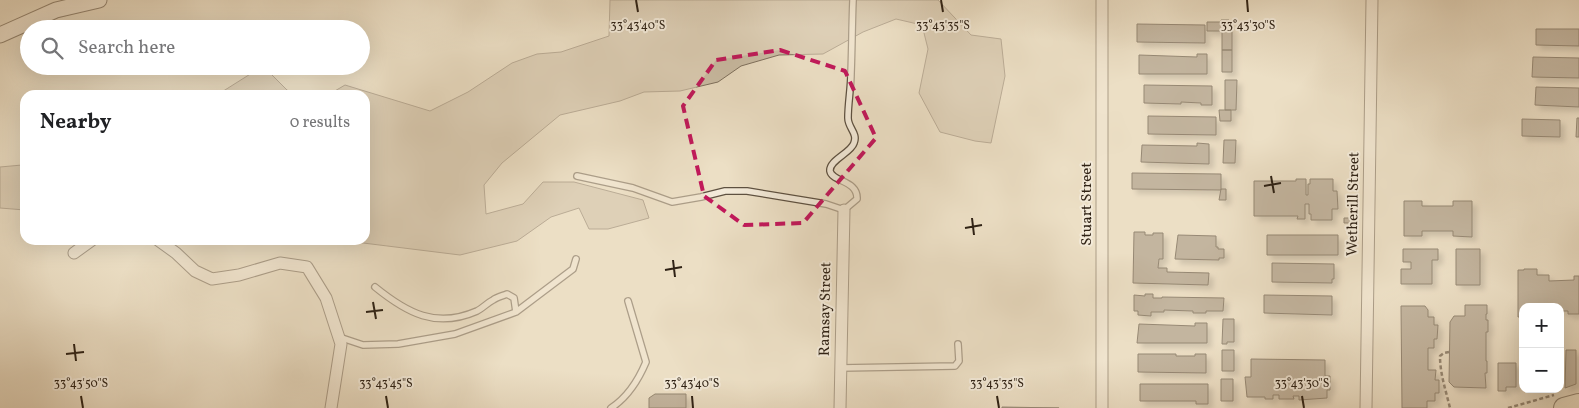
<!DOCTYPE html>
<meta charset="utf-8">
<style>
:root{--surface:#fff;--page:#f6f6f6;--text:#202124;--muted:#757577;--line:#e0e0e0}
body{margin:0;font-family:Vollkorn,serif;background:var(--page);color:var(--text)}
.controls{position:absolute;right:15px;bottom:15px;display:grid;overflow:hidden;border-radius:10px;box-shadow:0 5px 20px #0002}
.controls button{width:45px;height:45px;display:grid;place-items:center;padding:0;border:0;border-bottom:1px solid var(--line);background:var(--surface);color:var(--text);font:25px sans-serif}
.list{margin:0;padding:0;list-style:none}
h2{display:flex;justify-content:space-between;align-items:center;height:65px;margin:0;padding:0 20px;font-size:21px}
h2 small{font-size:16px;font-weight:400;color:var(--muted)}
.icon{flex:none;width:28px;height:28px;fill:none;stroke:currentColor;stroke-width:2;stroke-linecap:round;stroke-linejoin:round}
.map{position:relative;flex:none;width:1579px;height:408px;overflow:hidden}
.search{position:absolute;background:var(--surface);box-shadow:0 5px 20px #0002;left:20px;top:20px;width:350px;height:55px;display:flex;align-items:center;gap:12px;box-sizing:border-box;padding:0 18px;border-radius:28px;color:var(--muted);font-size:19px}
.panel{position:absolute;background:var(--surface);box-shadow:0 5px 20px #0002;left:20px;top:90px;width:350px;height:155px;border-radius:15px}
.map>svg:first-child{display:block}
</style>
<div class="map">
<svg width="1579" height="408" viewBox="0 0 1579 408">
<defs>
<filter id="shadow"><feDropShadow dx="4.5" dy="4.5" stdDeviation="2.5" flood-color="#0004"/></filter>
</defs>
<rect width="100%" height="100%" fill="#ecdfc5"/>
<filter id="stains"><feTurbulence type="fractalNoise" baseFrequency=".004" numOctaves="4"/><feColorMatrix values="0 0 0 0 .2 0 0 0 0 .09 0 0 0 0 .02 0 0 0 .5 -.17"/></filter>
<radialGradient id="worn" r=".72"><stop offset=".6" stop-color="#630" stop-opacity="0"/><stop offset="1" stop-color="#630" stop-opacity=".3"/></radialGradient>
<path fill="#ccbfa7" stroke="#7e705e" d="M610 0H938L971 35 1001 39 1005 76 991 143 975 141 940 132 919 93 928 49 922 25 896 19 863 32 823 54 779 55 741 66 718 82 680 91 644 92 620 101 560 115 502 163 484 185 486 214 523 204 543 182H574L643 200 649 218 608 229H589L579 208 551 217 517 241 460 255 339 240H365V95H328L345 85 430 111 468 92 512 63 537 54 561 52 609 36Z
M263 66 287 90 295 95H217Z
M25 161V210L0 208V167L22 165Z"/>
<path fill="#918471" stroke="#2f2215" filter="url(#shadow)" d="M1221 20H1229V29H1232V50H1222V31H1207V22H1221Z
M1137 24 1205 25V43L1137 42Z
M1536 29H1579V46L1536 45Z
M1222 50H1232V72H1222Z
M1197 54H1207V74H1139V55L1197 57Z
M1533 57 1579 58V78L1532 77Z
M1225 80H1237L1236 110H1225Z
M1144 85 1212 86V105H1201V103L1181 102V104L1144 103Z
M1536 87 1579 88V107L1535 105Z
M1219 110H1231V121H1220Z
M1148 116 1216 117V135L1148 134Z
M1577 118H1579V137H1576Z
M1522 119 1560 120V137L1522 136Z
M1224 140H1236L1235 163H1223Z
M1197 143 1209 144V164L1141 162 1142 145 1197 146Z
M1132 173 1221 174V190L1132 189Z
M1296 179H1306V195H1308V184H1310V179H1333V191H1337L1338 209H1332V220H1311V214H1309V204H1305V219H1297L1298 216H1254V181H1296Z
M1221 189H1226V200H1219Z
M1404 201H1422V206H1453V201H1472V237L1453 236V231H1422V236H1404Z
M1344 218H1350V223H1344Z
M1134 232H1145V235H1153V233H1163V259H1159L1158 268H1167V272L1209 273 1208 285 1133 283Z
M1178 235 1216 236V247H1218V249H1224V258H1219V260L1175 259Z
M1267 235H1338V255H1267Z
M1403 249H1438V260H1432V284H1401V269H1411V262H1403Z
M1456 249H1480V285H1456Z
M1272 263 1334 264V279H1332V283L1272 282Z
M1524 269H1537V275H1549V281L1574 280V276H1579V314H1568V311H1560V307H1523V317H1518V270H1524Z
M1145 294H1153V298H1162V297L1224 298 1223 311H1206V313H1193V311L1164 310V312H1151V316L1138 315V311H1134V295L1145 296Z
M1264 295 1332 296V315L1264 313Z
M1465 305H1487V314H1486V320H1488V332H1486V361H1487V373H1485L1486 388 1454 387 1449 382 1450 322 1454 316H1465Z
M1401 306H1425L1428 310V317H1434V325H1438L1437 339H1434V348H1428V370H1436L1435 380H1439V393H1435V401H1427V408H1402Z
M1223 319H1234V342H1227V344H1222Z
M1195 323H1207V343H1137L1139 324 1195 326Z
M1222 350H1234V371H1222Z
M1566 350H1576V384L1565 388Z
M1522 351H1523V383H1522Z
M1138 354H1176V356H1195V354H1206V373L1138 372Z
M1560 355H1562V378H1560Z
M1251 359 1325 360V376H1330V390H1327V398L1299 400V396H1293L1294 399H1279V395H1273V399H1265V397H1247L1245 377H1251Z
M1498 363H1516V387H1506V391H1498Z
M1221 379H1233V401H1221Z
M1140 384H1208V404H1196V401H1140Z
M655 394H686V408H649V398Z
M1002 407 1059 408H1002Z"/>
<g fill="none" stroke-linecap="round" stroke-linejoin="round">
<g stroke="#5e5141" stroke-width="8">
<path id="lane" d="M577 176 633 188 672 202 701 197 725 191H747L826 204 844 210 857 199C858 180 832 182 830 171 829 160 851 153 854 143 858 133 848 128 848 118 848 103 851 88 851 73 852 48 852 24 853 0
M375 287C407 313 436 329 477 311 483 308 487 303 493 300 497 297 502 296 507 294L514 298 516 312
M339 337 363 345 398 344 455 334 516 312 573 269 576 259
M840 368 955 366 959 361 958 344
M611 408C628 397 638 381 646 362L628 301"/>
</g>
<g stroke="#5e5141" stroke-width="13">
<path id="street" d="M158 240 176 253 195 271 212 279 239 275 280 263 307 267 326 298 341 344 331 408
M74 253 92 240
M840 408 844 210
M1102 408V0
M1366 408 1372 0"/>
</g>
<g stroke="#2f2215" stroke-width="17">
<path id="secondary" d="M0 35 56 10 99 0"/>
</g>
<g stroke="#2f2215" stroke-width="22">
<path id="highway" d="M1564 408 1579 404"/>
</g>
<path stroke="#2f2215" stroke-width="2.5" stroke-dasharray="4 2.5" stroke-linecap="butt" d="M1449 352 1444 353 1440 356C1440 374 1446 391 1450 408
M1508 408 1554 395"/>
<use href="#lane" stroke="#f3ead9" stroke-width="5.5"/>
<use href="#street" stroke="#f3ead9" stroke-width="11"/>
<use href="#secondary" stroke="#f3ead9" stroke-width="15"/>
<use href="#highway" stroke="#ecdfc5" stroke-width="20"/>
</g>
<path d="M0 0H1579V408H0ZM780 50 845 71 876 138 803 223 744 225 704 196 683 106 716 60Z" fill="#ecdfc5" fill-opacity=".55" fill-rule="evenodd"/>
<path fill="none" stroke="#c2185b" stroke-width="4" stroke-dasharray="10 6" stroke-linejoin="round" d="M780 50 845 71 876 138 803 223 744 225 704 196 683 106 716 60Z"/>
<path fill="none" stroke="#2f2215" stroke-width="2" d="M636 0 638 12M941 0 943 12M1247 0 1248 12M1271 176 1274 193M1264 186 1281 183M972 218 974 235M965 228 982 225M673 260 675 277M665 270 682 267M373 302 376 319M366 312 383 310M74 344 76 361M66 354 84 352M81 396 83 408M386 396 388 408M692 396 693 408M997 396 999 408M1302 396 1304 408"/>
<g text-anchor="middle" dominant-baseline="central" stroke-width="4" stroke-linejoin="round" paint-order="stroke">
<g font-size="15" fill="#2f2215" stroke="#f3ead9">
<text transform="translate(1087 204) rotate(-90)">Stuart Street</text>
<text transform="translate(1354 204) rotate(-89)">Wetherill Street</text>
<text transform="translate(826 309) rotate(-89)">Ramsay Street</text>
</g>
</g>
<g font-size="12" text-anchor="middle" fill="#2f2215" stroke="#f3ead9" stroke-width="4" stroke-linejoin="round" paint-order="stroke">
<text x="638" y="29">33°43'40"S</text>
<text x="943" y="29">33°43'35"S</text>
<text x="1248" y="29">33°43'30"S</text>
<text x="81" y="387">33°43'50"S</text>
<text x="386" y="387">33°43'45"S</text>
<text x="692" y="387">33°43'40"S</text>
<text x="997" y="387">33°43'35"S</text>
<text x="1302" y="387">33°43'30"S</text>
</g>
<rect width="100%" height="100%" filter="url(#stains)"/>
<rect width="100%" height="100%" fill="url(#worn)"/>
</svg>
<div class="controls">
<button>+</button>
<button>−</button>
</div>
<div class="search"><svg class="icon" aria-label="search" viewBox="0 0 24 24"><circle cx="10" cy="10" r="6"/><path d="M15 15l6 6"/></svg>Search here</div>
<section class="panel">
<h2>Nearby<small>0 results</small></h2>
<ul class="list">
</ul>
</section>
</div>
